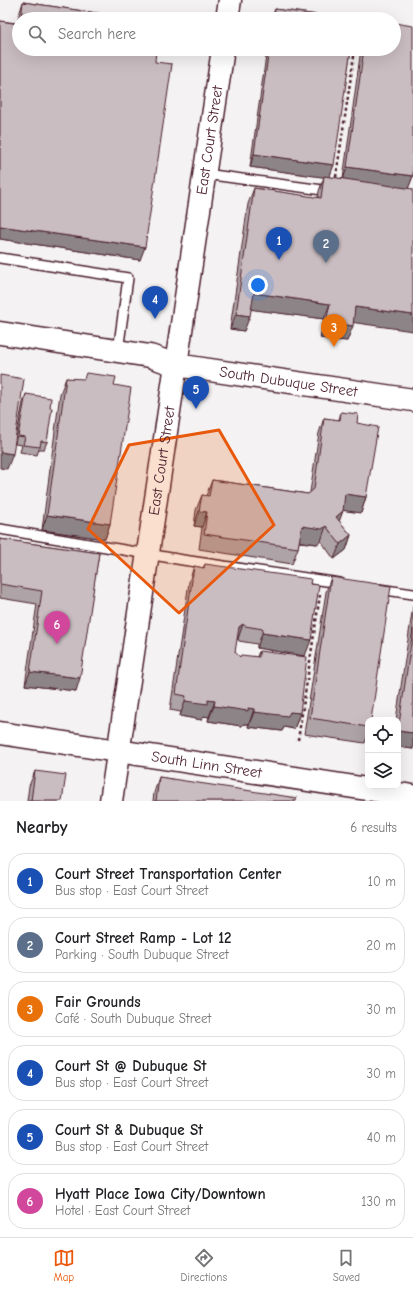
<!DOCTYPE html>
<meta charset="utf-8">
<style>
:root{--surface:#fff;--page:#f2f2f2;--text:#202124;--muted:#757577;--line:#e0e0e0;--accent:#ea580c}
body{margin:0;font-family:"Comic Neue",sans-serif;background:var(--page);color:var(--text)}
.controls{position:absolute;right:12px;bottom:12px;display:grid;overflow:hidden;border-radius:8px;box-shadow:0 4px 16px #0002}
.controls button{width:36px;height:36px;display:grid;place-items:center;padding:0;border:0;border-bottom:1px solid var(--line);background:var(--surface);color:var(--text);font:20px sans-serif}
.you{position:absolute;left:258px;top:285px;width:14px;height:14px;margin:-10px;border:3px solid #fff;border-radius:50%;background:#1a73e8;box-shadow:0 0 0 6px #1a73e833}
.badge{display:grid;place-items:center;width:26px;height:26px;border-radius:50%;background:var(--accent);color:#fff;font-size:13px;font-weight:700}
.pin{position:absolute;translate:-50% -33px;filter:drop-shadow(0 1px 2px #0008)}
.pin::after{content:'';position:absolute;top:21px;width:14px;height:12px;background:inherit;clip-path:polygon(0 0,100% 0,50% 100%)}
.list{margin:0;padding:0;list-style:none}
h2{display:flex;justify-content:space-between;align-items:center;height:52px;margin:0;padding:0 16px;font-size:17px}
h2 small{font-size:13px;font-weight:400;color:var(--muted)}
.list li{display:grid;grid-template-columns:26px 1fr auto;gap:12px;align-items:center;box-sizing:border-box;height:56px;margin:0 8px 8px;padding:0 8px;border:1px solid var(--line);border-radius:16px}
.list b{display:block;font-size:15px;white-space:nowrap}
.list p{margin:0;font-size:13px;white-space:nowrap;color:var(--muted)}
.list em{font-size:13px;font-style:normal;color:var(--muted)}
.icon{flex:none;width:22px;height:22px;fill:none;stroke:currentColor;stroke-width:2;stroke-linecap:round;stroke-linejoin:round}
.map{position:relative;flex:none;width:413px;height:801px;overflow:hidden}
.search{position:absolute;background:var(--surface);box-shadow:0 4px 16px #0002;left:12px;right:12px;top:12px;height:44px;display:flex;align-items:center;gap:10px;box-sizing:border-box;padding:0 14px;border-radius:22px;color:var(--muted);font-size:15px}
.sheet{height:436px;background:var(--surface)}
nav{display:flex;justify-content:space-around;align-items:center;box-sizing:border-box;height:56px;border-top:1px solid var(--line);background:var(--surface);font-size:11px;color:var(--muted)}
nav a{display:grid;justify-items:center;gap:2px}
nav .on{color:var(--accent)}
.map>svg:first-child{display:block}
</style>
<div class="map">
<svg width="413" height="801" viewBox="0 0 413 801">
<rect width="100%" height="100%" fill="#f4f2f2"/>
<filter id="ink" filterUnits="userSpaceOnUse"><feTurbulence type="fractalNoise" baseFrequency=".025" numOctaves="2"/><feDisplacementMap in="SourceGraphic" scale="8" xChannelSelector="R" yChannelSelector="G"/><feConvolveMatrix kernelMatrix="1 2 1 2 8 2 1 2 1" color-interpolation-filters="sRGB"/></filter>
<g filter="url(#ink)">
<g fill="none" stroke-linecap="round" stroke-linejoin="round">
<g stroke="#4a1f2b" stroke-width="12">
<path id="lane" d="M205 174 330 191
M0 258 128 278 118 351
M0 529 183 560 340 583
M379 589 413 594"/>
</g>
<g stroke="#4a1f2b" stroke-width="25">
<g id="secondary">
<path d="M227 19 230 0"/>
<path id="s1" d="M0 333 150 356 176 365 413 400"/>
<path id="s2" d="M0 733 413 796"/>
<path id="s3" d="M111 801 223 49"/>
</g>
</g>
<path stroke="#4a1f2b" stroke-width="2.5" stroke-dasharray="3 3" stroke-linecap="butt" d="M336 177 355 49
M298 740 320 595"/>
<use href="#lane" stroke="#fff" stroke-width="9"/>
<use href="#secondary" stroke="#fff" stroke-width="22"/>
</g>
<path fill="#aea3a6" stroke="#4a1f2b" d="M23 2 137 19H19V49L155 62 140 260 0 239V21L17 23 19 15Z
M275 9 346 19H271Z
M267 49H351L330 177 343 179 361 49H394L413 176 353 323 347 341 320 338 324 319 251 309 244 331 230 329 248 204 254 188 318 198 319 191 324 177 250 167Z
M66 378 114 385 110 524 105 539 42 530 60 394Z
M26 394 50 408 47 442 44 449H39L37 455 20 452 22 445 15 444 23 402Z
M341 412 357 423 366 497 361 513 343 510 339 521 351 535 346 550 334 559 321 541 317 544 299 542 298 548 292 564 199 549 202 527 194 526 196 510 202 495 206 496 212 480 308 494 310 492 319 433 324 418 339 420Z
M0 539 99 553 76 691 25 685 37 604 0 598Z
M205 564 305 656 257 648V644L239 641 238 639 236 640 235 652 240 657H257L259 651 300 713 294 729 284 727 282 731 248 727 249 724H243L242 726 208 721 209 717 204 716 202 720 180 716 181 712 170 710 189 582 194 566 203 568Z
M331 577 368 720V734L365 743 304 734 326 592Z
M413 606V749L398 747V720H396Z
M35 771 62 801H27L29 786Z
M159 777 296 801H153L154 793Z"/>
<path fill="#8d8487" stroke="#4a1f2b" d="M254 154 334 165 329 178 250 167Z
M347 167 413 176 408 189 343 180Z
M0 226 145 247 140 260 0 239Z
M254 293 330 304 324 319 248 309Z
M355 307 413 315V331L350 322Z
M236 314 250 316 244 331 230 329Z
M326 322 353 326 347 341 320 338Z
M0 452 13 454 7 469 0 468Z
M345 494 366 497 361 513 340 510Z
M199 511 207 512 202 527 194 526Z
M343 511 337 527 330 532 336 517Z
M47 515 110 524 105 539 42 530Z
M302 526H326L321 541 317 544 296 541Z
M351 535 346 550 334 559 340 544Z
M243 624 238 639 233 643 239 627Z
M262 633 311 640 305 656 257 648Z
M30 672 80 678 76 691 25 685Z
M208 700 215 701 209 717 204 716 202 720 180 716 185 701Z
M214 706 248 708 254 709 249 724H243L242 726 208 721Z
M254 712H290L300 713 294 729 284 727 282 731 248 727Z
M398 731 413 733V749L398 747Z"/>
<path fill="#cabdc1" stroke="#4a1f2b" d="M23 2 137 19H21Z
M275 9 346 19H274Z
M0 21 19 24V49H156L155 62 172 64 145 247 0 226Z
M394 23 413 26V176L347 167 364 49H394Z
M269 49H351L334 165 254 154Z
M324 176 413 189V315L355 307 353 326 326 322 330 304 254 293 250 316 236 314 254 188 321 198Z
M86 373 116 377 114 385 131 388 110 524 47 515 66 378 84 379Z
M0 375 24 379 13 454 0 452Z
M26 394 51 398 50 408H52L47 442 41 441 40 447 23 445 25 437 18 436Z
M341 412 358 414 357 423 378 427 366 497 345 494 343 511 336 517 351 535 340 544 326 526 322 529 302 526 298 548 204 534 207 512 199 511 202 495 209 496 212 480 308 494 314 489 324 418 340 420Z
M0 539 99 553 80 678 30 672 42 591 0 584Z
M205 564 311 579 310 584 319 585 311 640 262 633 263 629 245 626 243 624 239 627 235 652 240 657 241 655 259 657V651L307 657 300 713 290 712 288 716 254 712V709L248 708V711L214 706 215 701 208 700V704L185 701 186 696 176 694 194 566 204 568Z
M331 577 391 586 371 720H368V727L310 718Z
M413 629V733L398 731Z
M35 771 66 775 62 801H31Z
M159 777 297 798 296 801H156Z"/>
</g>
<path fill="#e8590c" fill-opacity="0.2" stroke="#e8590c" stroke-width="3" stroke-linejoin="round" d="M219 430 274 525 179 613 88 529 129 445Z"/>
<g text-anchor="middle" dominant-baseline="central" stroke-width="3" stroke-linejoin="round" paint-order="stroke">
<g font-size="15" fill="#4a1f2b" stroke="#fff">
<text stroke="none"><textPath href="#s3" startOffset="668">East Court Street</textPath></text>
<text stroke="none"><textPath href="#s1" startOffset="293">South Dubuque Street</textPath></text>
<text stroke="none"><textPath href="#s3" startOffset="344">East Court Street</textPath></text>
<text stroke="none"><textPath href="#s2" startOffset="209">South Linn Street</textPath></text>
</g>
</g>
</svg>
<div class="controls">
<button><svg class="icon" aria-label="locate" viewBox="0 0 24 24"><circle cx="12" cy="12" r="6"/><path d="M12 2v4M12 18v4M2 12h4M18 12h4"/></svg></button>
<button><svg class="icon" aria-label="layers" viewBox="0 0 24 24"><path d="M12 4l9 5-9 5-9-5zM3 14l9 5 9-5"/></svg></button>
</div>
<div class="you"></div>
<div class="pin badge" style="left:279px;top:260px;background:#1a4fb4">1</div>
<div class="pin badge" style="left:326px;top:263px;background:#5c6f8a">2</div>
<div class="pin badge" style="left:334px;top:347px;background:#e8710a">3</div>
<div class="pin badge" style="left:155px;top:319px;background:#1a4fb4">4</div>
<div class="pin badge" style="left:196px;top:409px;background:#1a4fb4">5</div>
<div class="pin badge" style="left:57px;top:644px;background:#d1479c">6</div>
<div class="search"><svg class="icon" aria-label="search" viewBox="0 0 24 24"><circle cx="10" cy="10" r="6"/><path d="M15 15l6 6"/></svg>Search here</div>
</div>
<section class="sheet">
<h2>Nearby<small>6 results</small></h2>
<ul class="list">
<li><span class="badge" style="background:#1a4fb4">1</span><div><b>Court Street Transportation Center</b><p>Bus stop · East Court Street</p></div><em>10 m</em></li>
<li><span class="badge" style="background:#5c6f8a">2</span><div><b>Court Street Ramp - Lot 12</b><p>Parking · South Dubuque Street</p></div><em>20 m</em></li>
<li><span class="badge" style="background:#e8710a">3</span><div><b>Fair Grounds</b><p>Café · South Dubuque Street</p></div><em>30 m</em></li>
<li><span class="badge" style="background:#1a4fb4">4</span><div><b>Court St @ Dubuque St</b><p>Bus stop · East Court Street</p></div><em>30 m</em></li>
<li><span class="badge" style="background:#1a4fb4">5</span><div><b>Court St &amp; Dubuque St</b><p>Bus stop · East Court Street</p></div><em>40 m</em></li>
<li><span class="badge" style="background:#d1479c">6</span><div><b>Hyatt Place Iowa City/Downtown</b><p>Hotel · East Court Street</p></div><em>130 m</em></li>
</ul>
</section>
<nav>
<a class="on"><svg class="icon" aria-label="map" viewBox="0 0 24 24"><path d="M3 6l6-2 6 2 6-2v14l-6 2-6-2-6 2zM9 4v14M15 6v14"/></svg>Map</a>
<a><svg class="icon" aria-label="directions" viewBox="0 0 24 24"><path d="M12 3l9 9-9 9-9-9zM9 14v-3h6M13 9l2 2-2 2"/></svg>Directions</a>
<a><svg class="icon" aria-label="saved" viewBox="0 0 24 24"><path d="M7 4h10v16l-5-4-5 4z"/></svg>Saved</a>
</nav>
